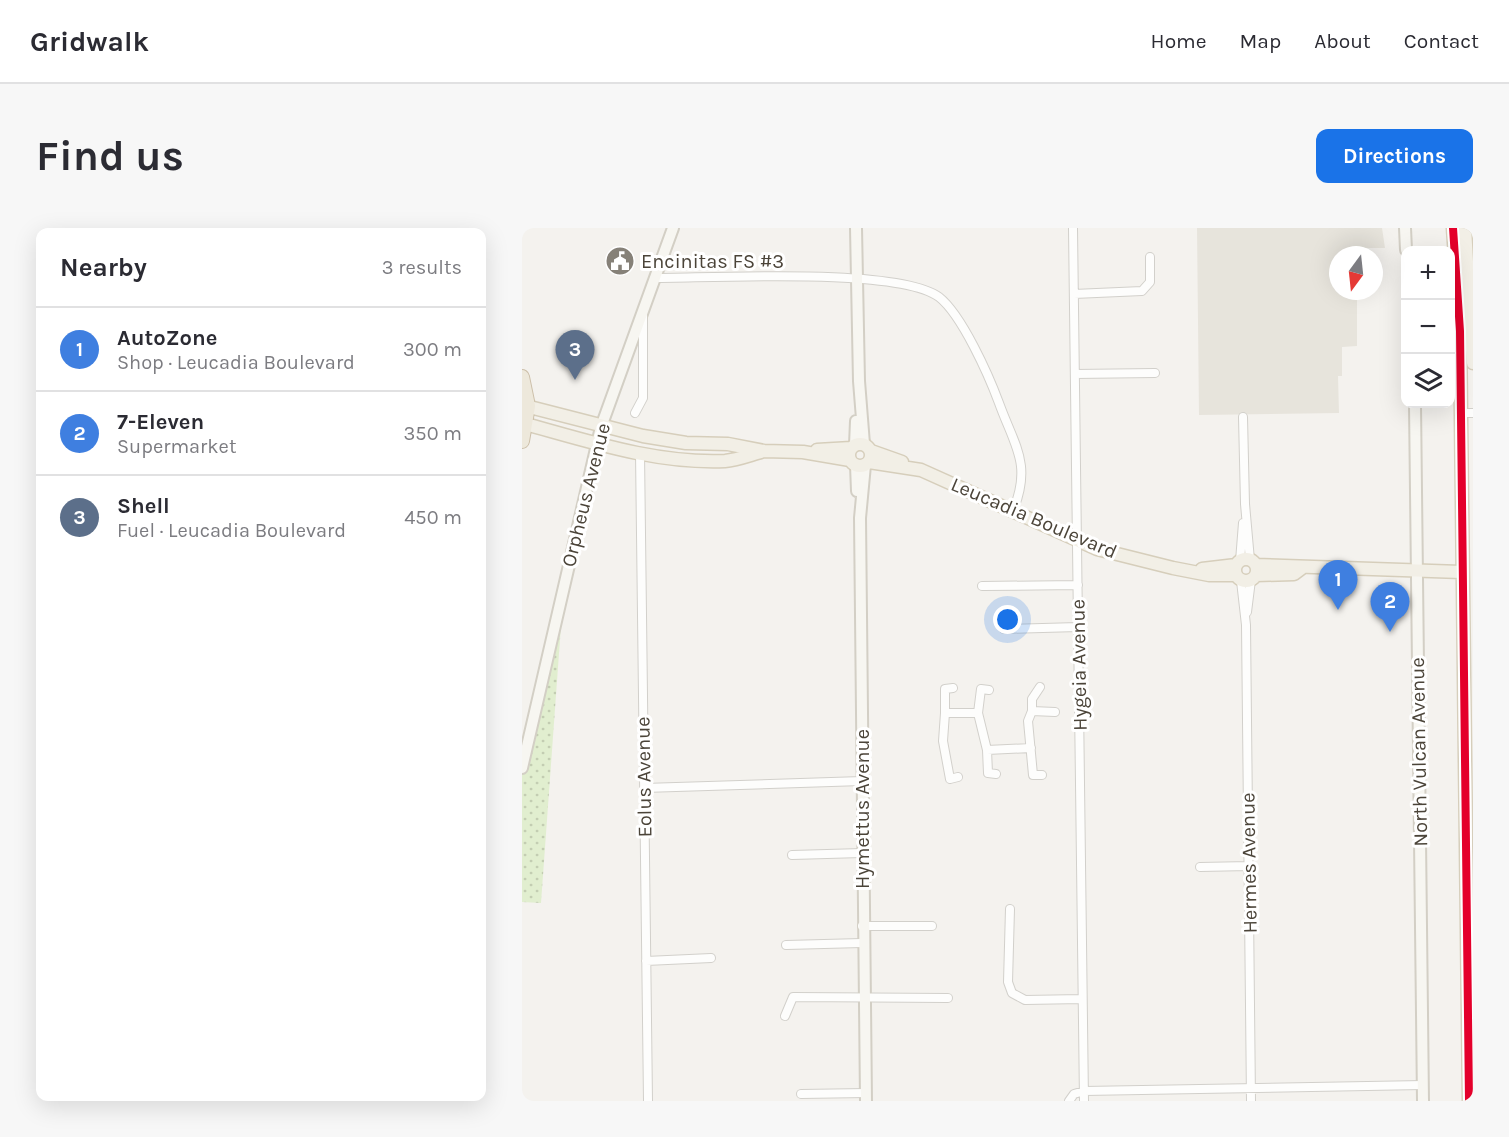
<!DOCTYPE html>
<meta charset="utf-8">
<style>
:root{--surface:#fff;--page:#f7f7f7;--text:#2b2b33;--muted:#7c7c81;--line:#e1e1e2;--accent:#1a73e8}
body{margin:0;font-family:Karla,sans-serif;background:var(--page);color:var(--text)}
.controls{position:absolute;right:18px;top:18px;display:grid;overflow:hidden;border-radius:12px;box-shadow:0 6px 24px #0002}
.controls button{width:54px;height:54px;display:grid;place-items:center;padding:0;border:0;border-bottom:2px solid var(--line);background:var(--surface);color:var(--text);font:30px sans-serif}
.compass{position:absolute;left:807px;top:18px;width:54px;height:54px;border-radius:50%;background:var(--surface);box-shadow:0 6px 24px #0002;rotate:195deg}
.you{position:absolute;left:486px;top:392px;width:21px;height:21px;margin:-15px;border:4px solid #fff;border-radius:50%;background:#1a73e8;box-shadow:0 0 0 9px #1a73e833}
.badge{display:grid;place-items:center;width:39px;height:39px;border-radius:50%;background:var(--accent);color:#fff;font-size:20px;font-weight:700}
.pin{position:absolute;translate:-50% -50px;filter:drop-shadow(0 2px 3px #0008)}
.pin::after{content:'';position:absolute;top:32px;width:21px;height:18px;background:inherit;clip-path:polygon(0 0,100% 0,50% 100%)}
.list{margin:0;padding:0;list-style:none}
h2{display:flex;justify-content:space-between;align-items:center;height:78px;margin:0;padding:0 24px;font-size:26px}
h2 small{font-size:20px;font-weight:400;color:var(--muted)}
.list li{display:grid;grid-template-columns:39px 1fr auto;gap:18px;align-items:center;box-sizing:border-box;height:84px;padding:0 24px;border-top:2px solid var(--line)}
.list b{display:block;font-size:22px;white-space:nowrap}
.list p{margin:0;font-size:20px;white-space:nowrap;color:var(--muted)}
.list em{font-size:20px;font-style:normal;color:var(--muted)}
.icon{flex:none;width:33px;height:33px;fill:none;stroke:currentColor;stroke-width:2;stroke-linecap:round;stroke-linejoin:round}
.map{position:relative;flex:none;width:951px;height:873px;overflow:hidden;border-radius:12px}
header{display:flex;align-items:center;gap:36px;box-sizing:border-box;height:84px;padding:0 30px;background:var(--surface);border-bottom:2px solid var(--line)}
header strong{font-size:28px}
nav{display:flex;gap:33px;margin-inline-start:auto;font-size:21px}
.intro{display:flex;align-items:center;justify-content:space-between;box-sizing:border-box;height:144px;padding:0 36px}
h1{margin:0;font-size:42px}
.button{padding:15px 27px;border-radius:12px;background:var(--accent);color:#fff;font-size:21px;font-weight:700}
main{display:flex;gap:36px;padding:0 36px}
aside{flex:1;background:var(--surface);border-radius:12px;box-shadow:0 6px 24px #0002}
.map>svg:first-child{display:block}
</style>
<header>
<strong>Gridwalk</strong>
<nav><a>Home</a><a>Map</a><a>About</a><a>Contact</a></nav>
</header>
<div class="intro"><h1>Find us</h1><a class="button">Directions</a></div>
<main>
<aside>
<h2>Nearby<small>3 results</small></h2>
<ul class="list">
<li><span class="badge" style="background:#3f7fe0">1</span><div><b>AutoZone</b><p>Shop · Leucadia Boulevard</p></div><em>300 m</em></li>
<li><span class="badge" style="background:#3f7fe0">2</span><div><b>7-Eleven</b><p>Supermarket</p></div><em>350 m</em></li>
<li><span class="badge" style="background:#5c6f8a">3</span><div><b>Shell</b><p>Fuel · Leucadia Boulevard</p></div><em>450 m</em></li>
</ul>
</aside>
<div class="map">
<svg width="951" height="873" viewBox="0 0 951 873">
<defs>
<pattern id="park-dots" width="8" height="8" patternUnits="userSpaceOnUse" patternTransform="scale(1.5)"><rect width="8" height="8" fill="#e1eecf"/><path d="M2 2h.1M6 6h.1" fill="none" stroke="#c3cdb2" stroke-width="1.8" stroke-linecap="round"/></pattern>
</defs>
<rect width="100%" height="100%" fill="#f4f2ee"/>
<path fill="#e7e4dc" d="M675 0H860L863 20H834V27H816V63H835V118L820 119V148H816L817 185 677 187Z"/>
<path fill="url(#park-dots)" d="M42 356 19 675 0 674V535Z"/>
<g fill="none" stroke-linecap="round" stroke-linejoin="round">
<g stroke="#d2d0cb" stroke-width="10">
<path id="street" d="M551 0 562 873
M133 50C190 50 377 39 417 69 440 87 467 148 477 175 493 219 510 236 491 283
M552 66 620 63 628 54V29
M553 146 633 145
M113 185 121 170V88
M939 185H951
M721 189 723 276 728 332
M118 225 126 873
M718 333 721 295
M719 353 724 397 729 873
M460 358 556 357
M725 384 729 352
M482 401 556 399
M518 459 510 471V483L533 484
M431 460 423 461V485H456L465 522 509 520
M510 483 506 493 511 547H520
M423 485 421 513 428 551 436 549
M456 485 459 461 467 462
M465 522 466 545 474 546
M122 560 340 553
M270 627 340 625
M678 639 727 638
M488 681 486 754 490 765 503 772 560 771
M340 698H410
M264 717 340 715
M124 733 189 730
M263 788 271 769 426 770
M279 866 344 865
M547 873 552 866 562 863 901 857"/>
</g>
<g stroke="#d3cfc5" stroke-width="14">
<path id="secondary" d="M334 0 337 153 342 216
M883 0 884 22
M893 176 901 873
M333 217 334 193
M334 237 335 263
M343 237 338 290 344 873
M0 540 79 199 151 0"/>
</g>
<g stroke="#d6cebb" stroke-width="15">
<path id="primary" d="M931 0 938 103 947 873
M943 0 951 135
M0 177 121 208 164 215 206 216 242 223 281 224 328 232
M0 195C66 213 134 236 203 233 215 232 228 227 239 224
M327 227a11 11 0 1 1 22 0a11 11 0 1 1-22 0Z
M295 222 329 220
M349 223 380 234
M347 234 399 242 575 321 651 340 687 347H714
M713 342a11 11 0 1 1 22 0a11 11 0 1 1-22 0Z
M734 337 939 344
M680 341 714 337
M734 347 772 346 780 340"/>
</g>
<g stroke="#ccbfa9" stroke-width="16">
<path id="highway" d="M0 149 6 178 0 213"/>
</g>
<use href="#street" stroke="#fdfdfc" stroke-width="8"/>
<use href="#secondary" stroke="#f7f6f1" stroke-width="10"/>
<use href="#primary" stroke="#f2efe6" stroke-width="12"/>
<use href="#highway" stroke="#ede8db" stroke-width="14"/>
<g stroke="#fff" stroke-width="12">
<path id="bus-1" d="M931 0 938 103 947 873"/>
</g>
<use href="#bus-1" stroke="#e4002b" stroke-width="8"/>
</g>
<defs>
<g id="civic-disc" transform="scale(1.5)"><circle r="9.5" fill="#868178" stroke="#fff"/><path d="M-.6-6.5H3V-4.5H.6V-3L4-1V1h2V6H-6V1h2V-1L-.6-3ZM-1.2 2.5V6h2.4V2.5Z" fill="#fff"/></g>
</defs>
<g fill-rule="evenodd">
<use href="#civic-disc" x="98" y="33"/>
</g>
<g text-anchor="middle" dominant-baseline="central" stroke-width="6" stroke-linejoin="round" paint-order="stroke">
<g font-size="20" fill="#4b4439" stroke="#fff" text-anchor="start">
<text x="119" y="33">Encinitas FS #3</text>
</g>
<g font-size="20" fill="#4b4439" stroke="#fff">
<text transform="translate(64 267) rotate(-76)">Orpheus Avenue</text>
<text transform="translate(512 290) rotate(23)">Leucadia Boulevard</text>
<text transform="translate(557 437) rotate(-91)">Hygeia Avenue</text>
<text transform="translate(897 524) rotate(-91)">North Vulcan Avenue</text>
<text transform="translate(122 549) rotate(-91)">Eolus Avenue</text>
<text transform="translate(340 581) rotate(-90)">Hymettus Avenue</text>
<text transform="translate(727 635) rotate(-91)">Hermes Avenue</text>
</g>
</g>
</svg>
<div class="controls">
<button>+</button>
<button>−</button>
<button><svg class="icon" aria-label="layers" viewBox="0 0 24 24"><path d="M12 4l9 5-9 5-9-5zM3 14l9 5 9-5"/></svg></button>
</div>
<svg class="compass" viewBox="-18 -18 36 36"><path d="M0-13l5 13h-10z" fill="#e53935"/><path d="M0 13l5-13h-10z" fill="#7c7c81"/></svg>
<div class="you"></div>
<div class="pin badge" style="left:816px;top:382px;background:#3f7fe0">1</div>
<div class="pin badge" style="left:868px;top:404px;background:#3f7fe0">2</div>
<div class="pin badge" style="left:53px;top:152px;background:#5c6f8a">3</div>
</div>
</main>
